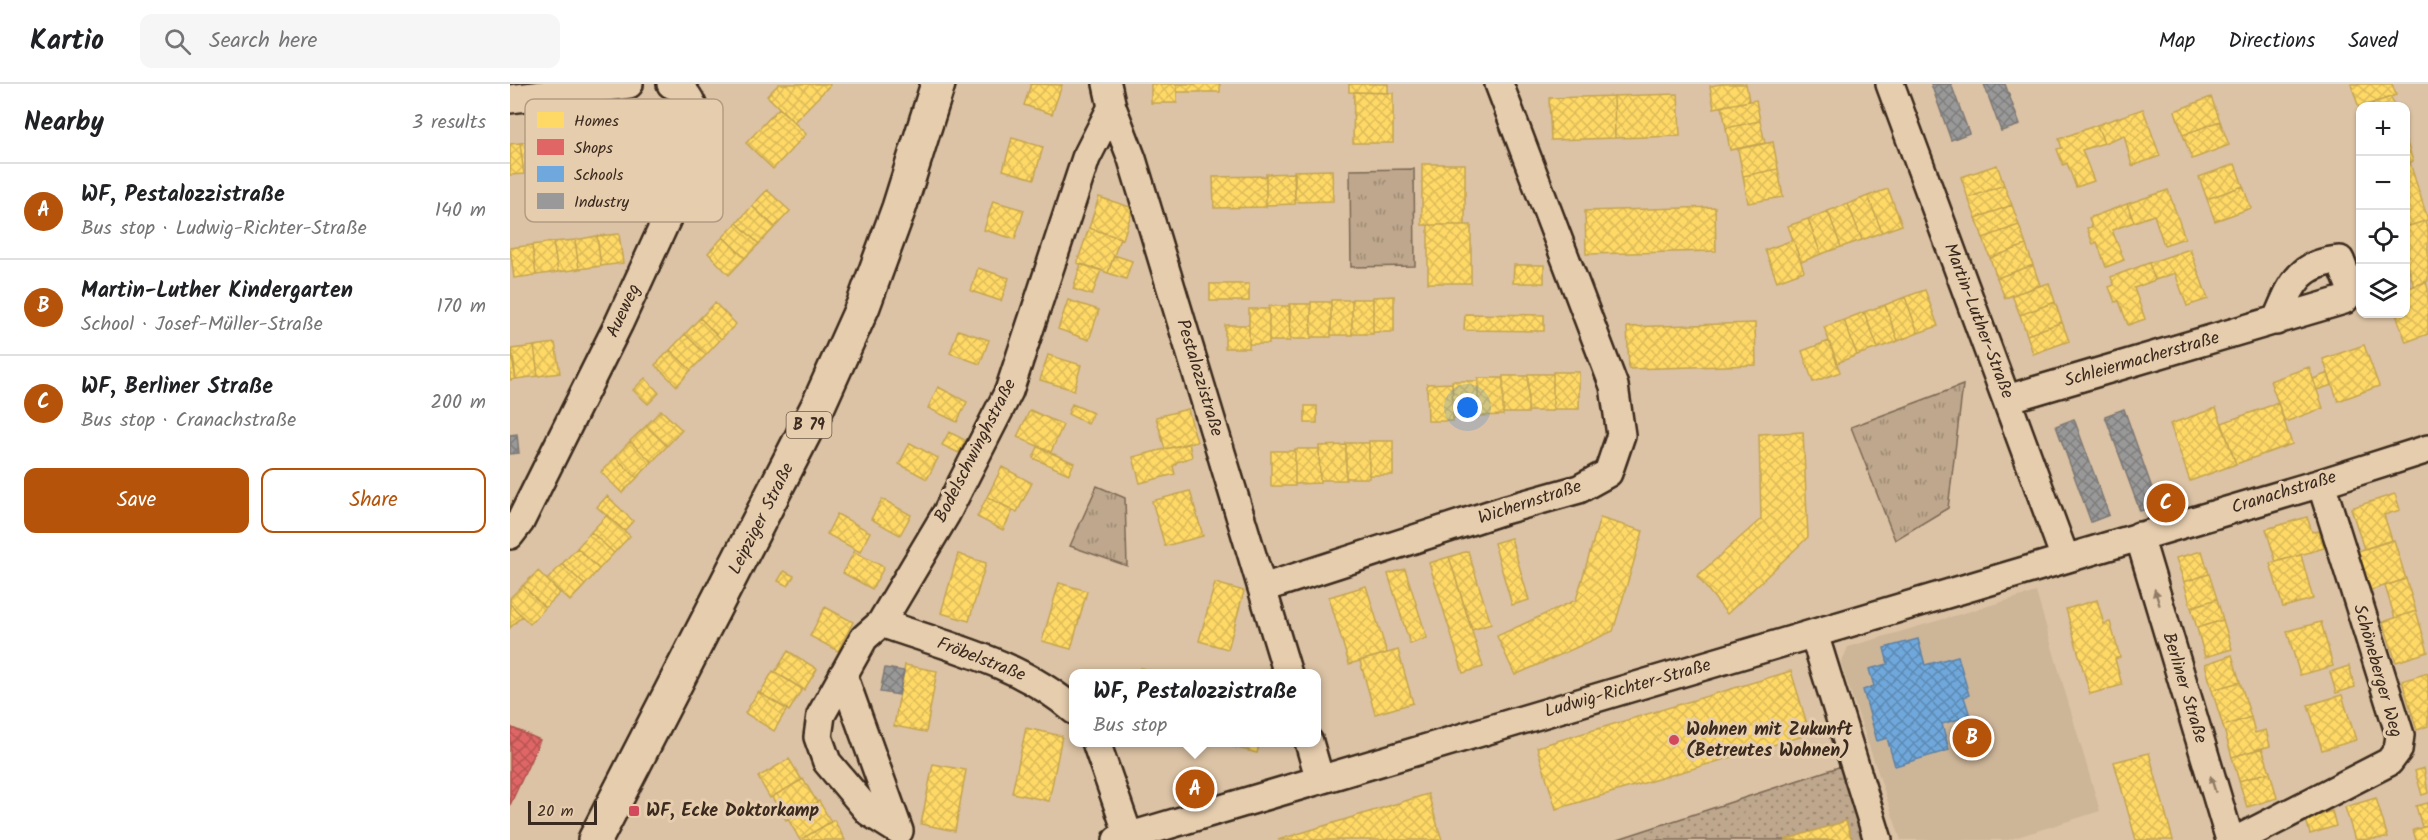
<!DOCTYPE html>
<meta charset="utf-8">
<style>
:root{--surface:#fff;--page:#f6f6f6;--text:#202124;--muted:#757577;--line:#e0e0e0;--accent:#b45309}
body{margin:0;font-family:Kalam,sans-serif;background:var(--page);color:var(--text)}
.controls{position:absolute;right:18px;top:18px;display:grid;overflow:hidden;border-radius:12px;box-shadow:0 2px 4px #0004}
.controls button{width:54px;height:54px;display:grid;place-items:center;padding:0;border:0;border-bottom:2px solid var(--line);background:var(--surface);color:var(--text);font:30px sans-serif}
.scale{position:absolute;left:18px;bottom:15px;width:69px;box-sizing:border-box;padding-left:6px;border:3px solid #3b2a1e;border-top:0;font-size:16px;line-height:21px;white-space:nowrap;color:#3b2a1e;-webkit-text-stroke:4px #e6cdae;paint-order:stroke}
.you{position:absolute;left:958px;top:324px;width:21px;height:21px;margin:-15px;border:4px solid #fff;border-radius:50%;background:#1a73e8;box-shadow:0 0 0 9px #1a73e833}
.badge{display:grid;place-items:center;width:39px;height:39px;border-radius:50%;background:var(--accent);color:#fff;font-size:20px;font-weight:700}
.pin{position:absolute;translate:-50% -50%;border:3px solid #fff;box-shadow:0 2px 6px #0006}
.popup{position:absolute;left:559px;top:585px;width:252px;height:78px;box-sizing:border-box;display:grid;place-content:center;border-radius:12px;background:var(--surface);filter:drop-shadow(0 2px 4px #0005);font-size:20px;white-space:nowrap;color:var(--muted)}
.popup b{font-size:22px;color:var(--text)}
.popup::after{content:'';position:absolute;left:50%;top:100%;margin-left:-12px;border:12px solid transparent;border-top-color:var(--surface)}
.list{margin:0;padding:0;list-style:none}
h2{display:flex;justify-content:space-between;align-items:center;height:78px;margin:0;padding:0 24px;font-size:26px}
h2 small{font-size:20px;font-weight:400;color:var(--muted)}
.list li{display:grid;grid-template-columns:39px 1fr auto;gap:18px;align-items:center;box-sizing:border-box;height:96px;padding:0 24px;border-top:2px solid var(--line)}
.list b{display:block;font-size:22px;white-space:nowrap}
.list p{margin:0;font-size:20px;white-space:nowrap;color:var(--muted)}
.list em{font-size:20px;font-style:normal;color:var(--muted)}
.actions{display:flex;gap:12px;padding:18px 24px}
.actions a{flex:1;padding:14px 0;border:2px solid var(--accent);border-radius:12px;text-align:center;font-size:21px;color:var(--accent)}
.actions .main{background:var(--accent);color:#fff}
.icon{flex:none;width:33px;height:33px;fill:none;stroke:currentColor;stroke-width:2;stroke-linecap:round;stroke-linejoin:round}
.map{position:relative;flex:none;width:1918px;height:756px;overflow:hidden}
header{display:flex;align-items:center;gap:36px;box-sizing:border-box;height:84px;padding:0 30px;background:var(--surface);border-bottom:2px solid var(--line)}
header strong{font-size:28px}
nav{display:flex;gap:33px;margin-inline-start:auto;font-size:21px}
.search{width:420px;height:54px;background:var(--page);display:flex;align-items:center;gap:15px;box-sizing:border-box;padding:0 21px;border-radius:12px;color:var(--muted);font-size:22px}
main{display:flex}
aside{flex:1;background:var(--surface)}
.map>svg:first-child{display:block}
</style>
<header>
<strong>Kartio</strong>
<div class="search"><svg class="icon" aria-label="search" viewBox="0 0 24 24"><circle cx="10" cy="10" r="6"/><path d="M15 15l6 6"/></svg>Search here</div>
<nav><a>Map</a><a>Directions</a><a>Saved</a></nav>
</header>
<main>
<aside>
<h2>Nearby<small>3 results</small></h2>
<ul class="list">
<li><span class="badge">A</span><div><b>WF, Pestalozzistraße</b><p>Bus stop · Ludwig-Richter-Straße</p></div><em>140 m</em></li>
<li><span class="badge">B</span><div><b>Martin-Luther Kindergarten</b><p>School · Josef-Müller-Straße</p></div><em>170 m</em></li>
<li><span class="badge">C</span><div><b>WF, Berliner Straße</b><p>Bus stop · Cranachstraße</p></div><em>200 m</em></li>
</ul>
<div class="actions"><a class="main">Save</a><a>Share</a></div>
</aside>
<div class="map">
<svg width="1918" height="756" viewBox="0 0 1918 756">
<defs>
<pattern id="grass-dots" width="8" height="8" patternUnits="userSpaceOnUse" patternTransform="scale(1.5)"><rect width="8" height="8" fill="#bea78c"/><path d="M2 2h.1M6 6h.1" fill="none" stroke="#9c8872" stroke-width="1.8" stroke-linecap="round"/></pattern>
<pattern id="park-tufts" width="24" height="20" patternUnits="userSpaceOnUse" patternTransform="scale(1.5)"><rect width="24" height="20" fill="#bea78c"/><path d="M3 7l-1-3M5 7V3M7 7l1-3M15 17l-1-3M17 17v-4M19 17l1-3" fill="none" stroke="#9c8872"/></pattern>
<pattern id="homes-cross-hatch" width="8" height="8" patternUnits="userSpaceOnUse" patternTransform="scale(1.5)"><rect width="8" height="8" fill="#ffd966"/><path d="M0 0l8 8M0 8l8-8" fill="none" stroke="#dbba58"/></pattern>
<pattern id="shops-cross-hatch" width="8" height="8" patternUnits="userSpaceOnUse" patternTransform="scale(1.5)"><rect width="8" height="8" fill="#e06666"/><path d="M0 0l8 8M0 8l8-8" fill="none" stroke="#b75453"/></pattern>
<pattern id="schools-cross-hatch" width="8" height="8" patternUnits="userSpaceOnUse" patternTransform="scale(1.5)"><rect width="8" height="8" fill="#6fa8dc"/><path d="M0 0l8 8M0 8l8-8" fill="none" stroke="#5c89b2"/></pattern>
<pattern id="industry-cross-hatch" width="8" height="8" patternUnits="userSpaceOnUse" patternTransform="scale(1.5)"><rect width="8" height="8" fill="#999"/><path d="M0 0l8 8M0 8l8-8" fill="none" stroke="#7e7d7c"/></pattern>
</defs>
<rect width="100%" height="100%" fill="#dcc3a5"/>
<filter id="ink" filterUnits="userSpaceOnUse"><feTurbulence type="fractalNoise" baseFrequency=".0167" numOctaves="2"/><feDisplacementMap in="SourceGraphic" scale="12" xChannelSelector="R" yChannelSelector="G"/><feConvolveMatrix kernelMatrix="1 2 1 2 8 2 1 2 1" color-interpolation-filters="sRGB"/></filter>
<g filter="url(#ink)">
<path fill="#cdb598" d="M1526 508 1590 727 1498 756H1391L1331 580 1338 563Z"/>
<path fill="url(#grass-dots)" stroke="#7c6855" stroke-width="1.5" d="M1344 678 1368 756H1105Z"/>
<path fill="url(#park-tufts)" stroke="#7c6855" stroke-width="1.5" d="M904 85 905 182 841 183 840 86Z
M1453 301 1438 424 1385 456 1341 343Z
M587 402 615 414 617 482 560 462Z"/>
<path fill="url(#homes-cross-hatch)" stroke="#c4a450" stroke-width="1.5" d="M269 0H319L320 1 284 38 257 12Z
M521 0 552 1 542 30 514 21Z
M641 0H667V19H641Z
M667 0H710V8H667Z
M839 0H878V9L839 8Z
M1211 0H1236L1239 17 1204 24 1200 2Z
M1841 0H1882L1886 11 1849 24Z
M844 8 883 9V59H843Z
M1168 10 1170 52 1105 54 1104 12Z
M1104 12 1105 54 1041 56 1039 14Z
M1701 13 1710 37 1673 51 1665 27Z
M1881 13 1884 22H1853Z
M1246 16 1250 37 1216 44 1212 22Z
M269 24 296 50 263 85 236 59Z
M1633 25 1650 72 1622 82 1614 51 1594 59 1587 41Z
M1250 37 1255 59 1220 66 1216 44Z
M1710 37 1719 61 1682 75 1673 51Z
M1587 41 1594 59 1572 66 1584 97 1566 103 1557 79 1553 81 1547 65 1552 64 1549 55Z
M138 43 142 74 121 76 117 45Z
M117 45 121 76 100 79 96 48Z
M96 48 100 79 78 82 74 50Z
M74 50 78 82 57 85 53 53Z
M53 53 57 85 35 87 31 56Z
M502 54 533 63 524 95 493 86Z
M31 56 35 87 14 90 10 59Z
M1896 56 1903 77 1896 80Z
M1263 58 1268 85 1233 92 1228 65Z
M10 59 14 90 0 91V60Z
M1900 79 1918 136 1896 143V80Z
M912 80H955V141H912Z
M1725 80 1733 102 1697 115 1689 93Z
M1487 81 1494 101 1458 114 1451 93Z
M1268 85 1273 113 1238 119 1233 92Z
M822 86 823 117 785 118 784 87Z
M785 89V120L756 121V90Z
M756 92V123L704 124 703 93Z
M1494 101 1502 121 1466 134 1458 114Z
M1733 102 1741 124 1705 137 1697 115Z
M1378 105 1392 141 1372 148 1358 112Z
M257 106 280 127 265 143 242 122Z
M1658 106 1675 154 1654 161 1644 131 1624 138 1617 120Z
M1358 112 1372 148 1352 156 1338 120Z
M589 113 623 124 613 155 579 144Z
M483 117 514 126 505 155 474 146Z
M1338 120 1352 156 1331 163 1318 127Z
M1617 120 1624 138 1602 146 1614 176 1596 183 1587 158 1583 160 1577 144 1582 143 1579 134Z
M1502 121 1509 141 1473 154 1466 134Z
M242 122 265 143 249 160 227 139Z
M1205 123 1206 167 1076 170 1075 127Z
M1318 127 1331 163 1311 170 1298 135Z
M1298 135 1311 170 1291 178 1278 142Z
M1915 137 1918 145V197L1904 202 1896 177V143Z
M227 139 249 160 235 174 213 153Z
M918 141H961V199H918Z
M1509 141 1516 161 1480 174 1473 154Z
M579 144 610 154 598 189 567 179Z
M109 150 113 179 91 182 87 152Z
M87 152 91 182 69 185 65 156Z
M213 153 235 174 219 191 198 169Z
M65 156 69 185 48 188 43 158Z
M1283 156 1294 187 1267 197 1255 166Z
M43 158 48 188 26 191 22 161Z
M22 161 26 191 4 194 0 164Z
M1516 161 1523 181 1487 194 1480 174Z
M1680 165 1698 215 1677 222 1665 189 1645 196 1639 179Z
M604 171 622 177 616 195 598 189Z
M1639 179 1645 196 1624 204 1635 235 1618 241 1609 217 1605 218 1599 203 1604 201 1601 193Z
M571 180 591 186 582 211 563 205Z
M1004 181H1034V199H1003Z
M1523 181 1530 201 1495 214 1487 194Z
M468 184 499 194 491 217 461 207Z
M1916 198 1918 205V250L1896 258 1886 230H1896V205Z
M1539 199 1545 218 1510 231 1502 211Z
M700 200H739V217H700Z
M1415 206 1428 242 1408 249 1395 213Z
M884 212V248H863V213Z
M1395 213 1408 249 1388 257 1375 221Z
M842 215H863V250H842Z
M558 216 589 226 579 256 548 245Z
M821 216H842V251H821Z
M801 218H821V253H801Z
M1545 218 1552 238 1517 251 1510 231Z
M205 219 226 240 211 255 190 234Z
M779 220H801V255H780Z
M1375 221 1388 257 1368 264 1354 228Z
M759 222H780V257H759Z
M739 225H759V260H739Z
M1354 228 1368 264 1347 271 1334 236Z
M955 230 1034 231V247L954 246Z
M190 234 211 255 196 271 175 250Z
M1334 236 1347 271 1327 279 1314 243Z
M1552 238 1559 257 1523 270 1517 251Z
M1245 239 1246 281 1119 285 1117 243Z
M715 241H739V264H715Z
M448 246 479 256 470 280 440 269Z
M175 250 196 271 181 286 160 266Z
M1319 257 1330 288 1303 298 1292 267Z
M45 259 50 289 28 292 24 262Z
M1854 261 1869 302 1828 317 1813 275Z
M24 262 28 292 6 295 2 265Z
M0 265 6 295 0 296Z
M160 266 181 286 167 302 145 281Z
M538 271 571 281 564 306 530 296Z
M1799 283 1813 324 1775 338 1760 297Z
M1043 288H1069V325H1043Z
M1818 289 1822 301 1807 306 1803 295Z
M1018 290H1043V327H1018Z
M993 292H1018V329H993Z
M135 294 149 309 138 320 123 306Z
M968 294H993V331L968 332Z
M942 297H968V334H943Z
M942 299 943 337H918L917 300Z
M428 303 457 318 447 338 418 324Z
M1768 319 1782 360 1726 380 1712 339Z
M562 320 583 329 578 340 558 330Z
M795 322H807V339H795Z
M1706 324 1726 380 1680 397 1660 340Z
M678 325 687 358 655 365 646 333Z
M151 326 172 346 157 362 136 342Z
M520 326 553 341 541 368 507 353Z
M136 342 157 362 142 378 120 357Z
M439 348 455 356 449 369 432 361Z
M1293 348 1298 453 1217 530 1187 492 1251 435 1249 350Z
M120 357 142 378 127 394 105 373Z
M859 357H883V391H859Z
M400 359 428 374 417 395 389 380Z
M679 359 682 373 667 378 663 383 665 390 630 399 623 373Z
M836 359H859V394H836Z
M836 361V396H810L809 362Z
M528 363 564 379 559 390 523 374Z
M785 365H809L810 399 785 400Z
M761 367H785V402H761Z
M105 373 127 394 112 409 91 388Z
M492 383 522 399 507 428 477 413Z
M680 407 693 452 655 462 642 417Z
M1885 410 1890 426 1874 431 1882 456 1854 465 1841 424Z
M97 412 123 437 114 447 87 423Z
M477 413 503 426 493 446 467 433Z
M372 415 401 431 390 451 361 435Z
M327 430 360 448 350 468 317 450Z
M97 431 120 452 104 469 81 448Z
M1797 433 1802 448 1809 447 1814 464 1766 478 1756 445Z
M1090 434 1133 447 1103 547 1005 591 987 552 1066 516Z
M81 448 104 469 89 485 67 464Z
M1001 454 1019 516 1002 521 984 459Z
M1884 456 1896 495 1858 507 1845 468Z
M67 464 89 485 75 501 52 480Z
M958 467 981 540 962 546 939 473Z
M1692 467 1699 490 1674 498 1666 474Z
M344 468 374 483 362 505 333 489Z
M448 470 476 479 459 537 431 529Z
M1791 471 1803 515 1773 523 1760 479Z
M939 473 973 583 953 589 919 479Z
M52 480 75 501 60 517 37 496Z
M895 485 917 554 900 560 878 490Z
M28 487 50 509 35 524 13 501Z
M274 487 284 492 278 502 268 497Z
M1699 490 1707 515 1681 523 1674 498Z
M1896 495 1906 527 1885 534 1875 502Z
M549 499 577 507 561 565 532 557Z
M705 499 734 507 718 565 689 557Z
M13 501 35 524 20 540 0 520V514Z
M856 502 877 569 839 580 819 513Z
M1707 515 1713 536 1687 544 1681 523Z
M1587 516 1594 540 1600 538 1610 573 1605 575 1612 601 1580 610 1556 525Z
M0 520 12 532 0 544Z
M315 523 343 538 328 567 300 552Z
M1906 527 1918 568 1886 578 1873 538Z
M1713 536 1722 565 1695 573 1687 544Z
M1811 538 1823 582 1790 591 1777 547Z
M888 566 903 619 865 630 850 577Z
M278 567 307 585 294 606 265 588Z
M1722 571 1730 598 1702 606 1695 580Z
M395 581 427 587 416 648 384 642Z
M1839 582 1845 603 1826 609 1820 588Z
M631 584 652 590H629Z
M263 587 292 605 279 627 250 609Z
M1281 587 1300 650 1046 725 1027 663Z
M1918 589V642L1907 646 1892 597Z
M1730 598 1741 633 1713 642 1702 606Z
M248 608 277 625 264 647 235 629Z
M1832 611 1846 656 1812 666 1798 621Z
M1741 633 1745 649 1756 646 1760 662 1722 673 1713 642Z
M516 644 552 652 539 717 502 709Z
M721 658H750L747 669 720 662Z
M1752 664 1760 688 1729 697 1722 673Z
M1639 669 1663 756H1626L1604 678Z
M279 675 292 696 260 714 248 693Z
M423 680 456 686 445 747 411 740Z
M1914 684 1918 709 1912 711 1905 687Z
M1760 688 1767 714 1737 723 1729 697Z
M293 695 307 718 276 736 262 713Z
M918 710 932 756H768Z
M1866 714 1878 754 1845 756 1835 723Z
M309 717 321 738 290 756 278 735Z
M1918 719V742L1912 743 1906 722Z
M1822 727 1826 742 1800 750 1796 735Z
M324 736 335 756H294L293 754Z
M1336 737 1342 756H1274Z
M1918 742V756H1906L1903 746Z"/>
<path fill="url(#shops-cross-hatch)" stroke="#ae5450" stroke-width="1.5" d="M0 643 30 656 0 721Z"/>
<path fill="url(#schools-cross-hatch)" stroke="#5f82a3" stroke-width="1.5" d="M1408 555 1415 581 1448 572 1459 611 1454 613 1460 632 1432 640 1439 666 1385 682 1377 654 1367 657 1353 606 1364 602 1359 585 1378 580 1374 564Z"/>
<path fill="url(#industry-cross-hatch)" stroke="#7d7874" stroke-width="1.5" d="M1421 0H1441L1459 49 1441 56Z
M1474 0H1495L1510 41 1491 47Z
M1614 325 1648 421 1630 427 1595 332Z
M1564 335 1599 431 1581 438 1546 342Z
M7 350 9 369 0 370V351Z
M375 584 394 587 389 611 370 608Z"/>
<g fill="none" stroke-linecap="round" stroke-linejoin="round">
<g stroke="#3b2a1e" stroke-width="32">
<path id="minor" d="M597 0 602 23 622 75 778 590
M1380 0 1555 474
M0 15 119 0
M1497 315 1834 216 1842 207 1830 176C1787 179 1781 203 1766 237
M0 451 10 438 109 239 160 128 185 31C182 16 176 6 161 0
M1629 452 1720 756
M753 504 994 426 1069 405 1098 389 1111 351 1104 302 989 0
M371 539C439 563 509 578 564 626
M1304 550 1368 756
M333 591 389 747 359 728 317 678 308 653 311 631 354 554 371 539 436 430 499 307 576 74 602 23
M586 658 619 753
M799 658 810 696
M607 756 1811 399 1918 365
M1727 756 1879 678 1888 666 1890 651 1811 399"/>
</g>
<g stroke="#3b2a1e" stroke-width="38">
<path id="major" d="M85 756 308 322 353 222 389 124 428 0"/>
</g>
<use href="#minor" stroke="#e6cdae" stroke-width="27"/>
<use href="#major" stroke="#e6cdae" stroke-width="33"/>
</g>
<defs><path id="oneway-solid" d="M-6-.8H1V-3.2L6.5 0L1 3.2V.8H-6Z" transform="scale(1.5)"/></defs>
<g fill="#907c66">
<use href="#oneway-solid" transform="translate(1647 513) rotate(-107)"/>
<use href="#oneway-solid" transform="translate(1703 700) rotate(-107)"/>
</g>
</g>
<g fill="#d1495b" stroke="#e6cdae" stroke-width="2">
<circle cx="1164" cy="656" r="6"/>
<rect x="118" y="721" width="12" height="12" rx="3"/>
</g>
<g text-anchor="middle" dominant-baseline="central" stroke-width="6" stroke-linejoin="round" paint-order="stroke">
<rect fill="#e6cdae" stroke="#6e5b49" stroke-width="1.5" x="276.5" y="328" width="45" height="26" rx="4.5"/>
<g font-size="16" font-weight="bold" fill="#3b2a1e">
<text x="299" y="341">B 79</text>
</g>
<g font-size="18" fill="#3b2a1e" stroke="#e6cdae">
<text transform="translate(114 227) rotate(-65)">Aueweg</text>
<text transform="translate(1468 237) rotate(69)">Martin-Luther-Straße</text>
<text transform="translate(1632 276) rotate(-16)">Schleiermacherstraße</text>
<text transform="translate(689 294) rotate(73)">Pestalozzistraße</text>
<text transform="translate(466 367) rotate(-63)">Bodelschwinghstraße</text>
<text transform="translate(1774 409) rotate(-17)">Cranachstraße</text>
<text transform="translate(1020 419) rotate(-18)">Wichernstraße</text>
<text transform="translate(252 435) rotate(-63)">Leipziger Straße</text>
<text transform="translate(471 576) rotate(21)">Fröbelstraße</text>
<text transform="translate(1867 587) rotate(74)">Schöneberger Weg</text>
<text transform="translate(1674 604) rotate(73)">Berliner Straße</text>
<text transform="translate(1118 605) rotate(-16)">Ludwig-Richter-Straße</text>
</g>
<g font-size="18" font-weight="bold" fill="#3b2a1e" stroke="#e6cdae" text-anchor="start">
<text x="1176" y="646">Wohnen mit Zukunft<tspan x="1176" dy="21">(Betreutes Wohnen)</tspan></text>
<text x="136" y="727">WF, Ecke Doktorkamp</text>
</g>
</g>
<rect x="15" y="15" width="198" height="123" rx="9" fill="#e6cdae" stroke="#b39c83" stroke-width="1.5"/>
<rect x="27" y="28" width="27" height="16" fill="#ffd966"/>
<rect x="27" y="55" width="27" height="16" fill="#e06666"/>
<rect x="27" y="82" width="27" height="16" fill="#6fa8dc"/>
<rect x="27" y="109" width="27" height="16" fill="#999"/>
<g font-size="16" fill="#3b2a1e">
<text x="64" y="42">Homes</text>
<text x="64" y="69">Shops</text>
<text x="64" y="96">Schools</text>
<text x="64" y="123">Industry</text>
</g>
</svg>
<div class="controls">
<button>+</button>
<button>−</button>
<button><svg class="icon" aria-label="locate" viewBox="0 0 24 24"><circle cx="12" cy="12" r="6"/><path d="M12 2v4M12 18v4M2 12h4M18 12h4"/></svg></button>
<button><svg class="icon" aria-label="layers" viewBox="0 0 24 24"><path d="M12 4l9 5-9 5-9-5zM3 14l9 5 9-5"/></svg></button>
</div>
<div class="scale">20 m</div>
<div class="you"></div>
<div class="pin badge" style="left:685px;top:705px">A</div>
<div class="popup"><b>WF, Pestalozzistraße</b>Bus stop</div>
<div class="pin badge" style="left:1462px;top:654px">B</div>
<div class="pin badge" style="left:1656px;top:419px">C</div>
</div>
</main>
